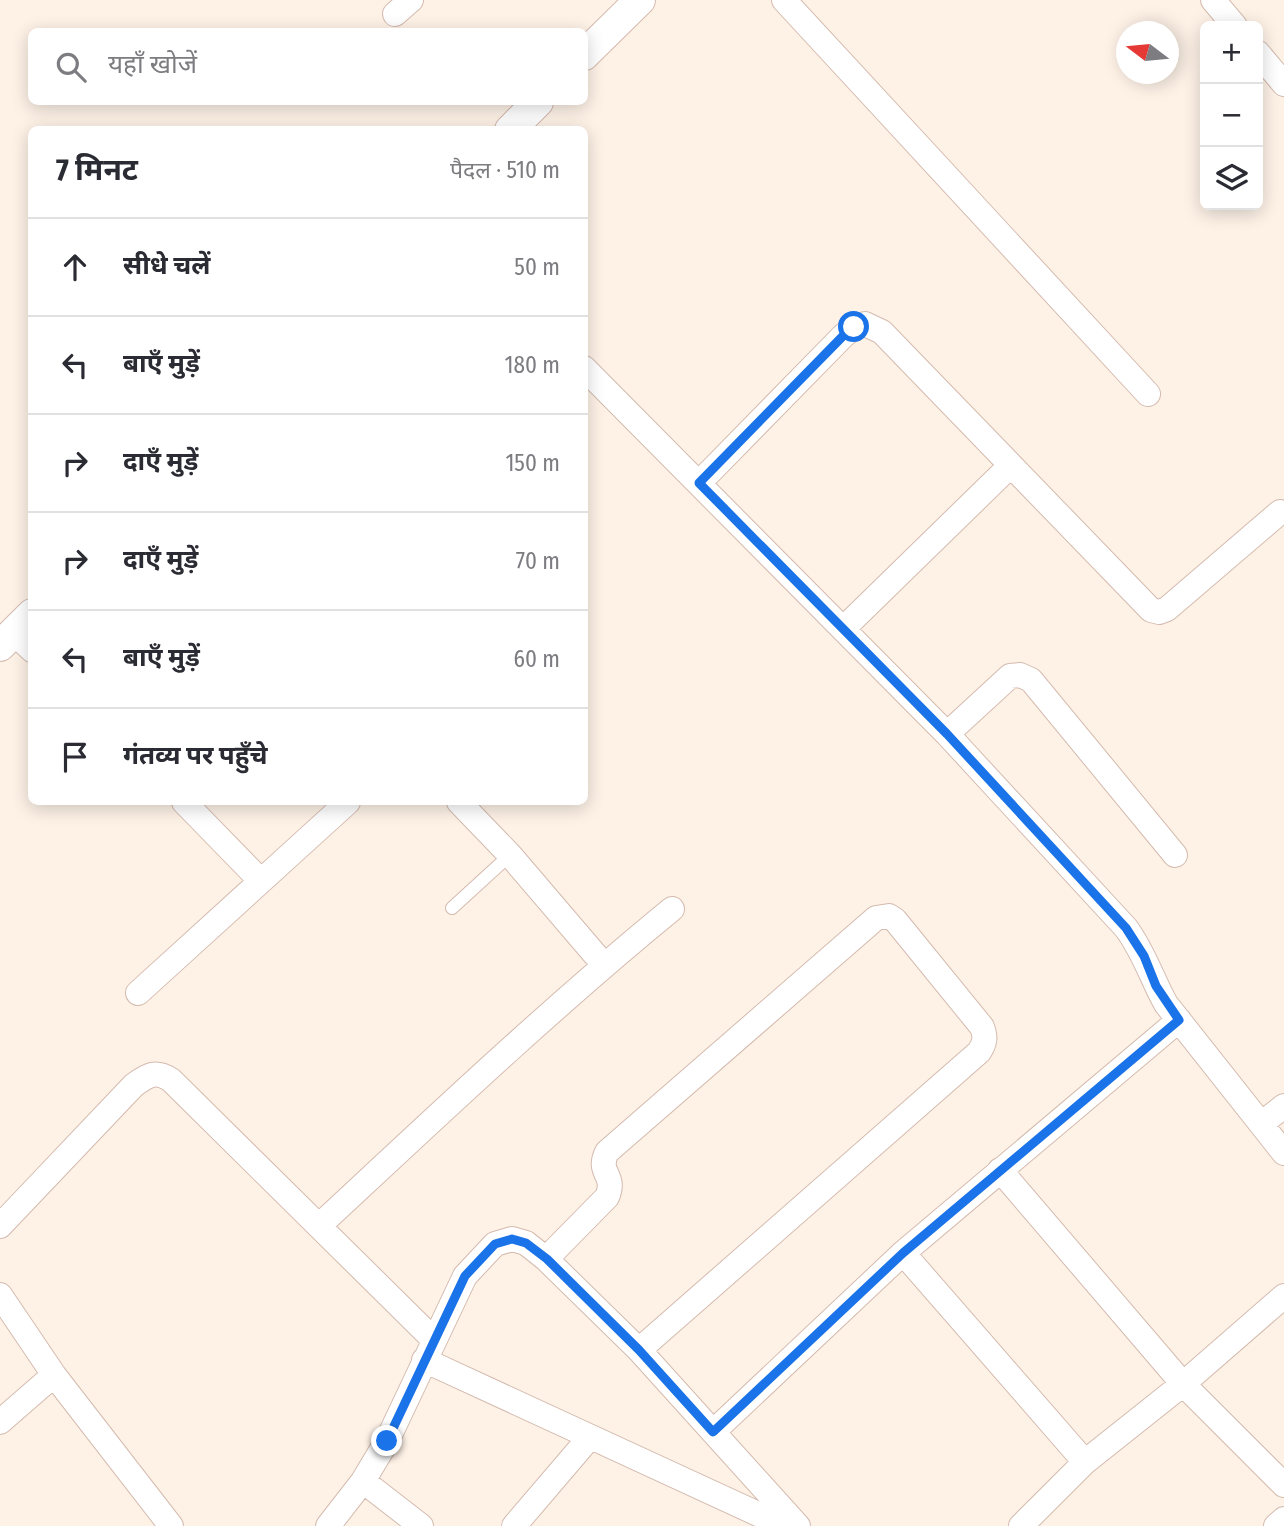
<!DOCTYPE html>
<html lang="hi">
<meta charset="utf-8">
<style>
:root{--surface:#fff;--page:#f7f7f7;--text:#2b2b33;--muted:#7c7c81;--line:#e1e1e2}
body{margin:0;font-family:"Fira Sans Condensed","Noto Sans Devanagari",sans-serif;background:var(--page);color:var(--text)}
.controls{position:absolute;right:21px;top:21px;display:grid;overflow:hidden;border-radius:10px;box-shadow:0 4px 18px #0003}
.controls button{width:63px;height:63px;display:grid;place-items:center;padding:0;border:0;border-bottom:2px solid var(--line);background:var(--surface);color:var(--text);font:35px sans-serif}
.compass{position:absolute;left:1116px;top:21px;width:63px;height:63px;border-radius:50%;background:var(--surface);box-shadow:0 4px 18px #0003;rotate:286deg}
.stop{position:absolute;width:21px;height:21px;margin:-16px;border:5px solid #1a73e8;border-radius:50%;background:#fff}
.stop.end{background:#1a73e8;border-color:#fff;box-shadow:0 2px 7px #0008}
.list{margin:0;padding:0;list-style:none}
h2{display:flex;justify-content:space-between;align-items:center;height:91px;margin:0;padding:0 28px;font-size:30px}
h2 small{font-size:23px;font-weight:400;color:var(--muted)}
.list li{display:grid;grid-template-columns:46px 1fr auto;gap:21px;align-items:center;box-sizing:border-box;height:98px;padding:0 28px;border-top:2px solid var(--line)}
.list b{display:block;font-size:26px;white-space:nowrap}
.list em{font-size:23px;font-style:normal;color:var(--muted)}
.icon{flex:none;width:38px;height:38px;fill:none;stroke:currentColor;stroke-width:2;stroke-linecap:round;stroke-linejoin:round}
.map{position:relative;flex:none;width:1284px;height:1526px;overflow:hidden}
.search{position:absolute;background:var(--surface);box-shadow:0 4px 18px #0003;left:28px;top:28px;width:560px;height:77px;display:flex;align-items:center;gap:18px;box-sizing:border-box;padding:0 24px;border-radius:10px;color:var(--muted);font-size:26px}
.panel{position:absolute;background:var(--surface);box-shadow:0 4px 18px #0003;left:28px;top:126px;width:560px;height:679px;border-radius:10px}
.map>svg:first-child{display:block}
</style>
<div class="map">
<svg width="1284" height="1526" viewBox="0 0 1284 1526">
<rect width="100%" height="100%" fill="#fef2e7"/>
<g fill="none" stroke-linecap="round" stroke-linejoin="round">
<g stroke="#d4baae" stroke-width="14">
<path id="service" d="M452 908 510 855"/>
</g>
<g stroke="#d4baae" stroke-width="26">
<path id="minor" d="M784 0 1148 394
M1213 0 1235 26
M395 14 411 0
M1258 53 1284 84
M584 368 947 734 1126 928C1144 952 1152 979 1166 1004L1284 1153
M699 483 843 336 854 327 865 324 882 332 1151 610 1159 612 1167 609 1280 512
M844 628 1010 466
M13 632 32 650
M947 734 1010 676 1020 675 1031 680 1175 855
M184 802 261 881
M459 802 510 855 604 965
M138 993 348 802
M1261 1124 1284 1106
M1000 1170 1183 1384 1284 1485
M320 1225C435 1118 550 1009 672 909
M0 1226 134 1085C148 1075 155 1070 171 1080L433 1339
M903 1253 1085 1462
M546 1259 607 1197C617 1174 596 1174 607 1152L876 918 889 916 895 920 982 1027C986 1037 985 1043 979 1052L639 1350
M0 1295 54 1375 171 1526
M424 1360 784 1526
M0 1422 54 1375
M713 1432 903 1253 1179 1020
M363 1481 421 1526
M328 1526 363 1481 387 1441 465 1276 495 1244 512 1239 526 1243 546 1259 639 1350 798 1526
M514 1526 590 1437
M1021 1526 1085 1462 1183 1384 1284 1296
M1276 1526 1284 1519"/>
</g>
<g stroke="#d4baae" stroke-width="32">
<path id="tertiary" d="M584 55 640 0
M510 130 538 102
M0 646 32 614"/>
</g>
<use href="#service" stroke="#fff" stroke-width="12"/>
<use href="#minor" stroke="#fff" stroke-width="24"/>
<use href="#tertiary" stroke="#fff" stroke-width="30"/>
</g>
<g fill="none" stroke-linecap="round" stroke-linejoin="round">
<path stroke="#1a73e8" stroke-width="9" d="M387 1441 465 1276 495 1244 512 1239 526 1243 547 1259 639 1350 713 1432 903 1253 1179 1020 1156 986 1144 956 1126 928 947 734 699 483 843 336 854 327"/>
</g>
</svg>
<div class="controls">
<button>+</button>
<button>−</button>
<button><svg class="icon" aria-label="layers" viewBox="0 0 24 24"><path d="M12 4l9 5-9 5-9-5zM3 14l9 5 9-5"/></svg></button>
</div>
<svg class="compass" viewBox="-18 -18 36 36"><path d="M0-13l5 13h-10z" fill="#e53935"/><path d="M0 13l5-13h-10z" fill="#7c7c81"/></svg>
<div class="stop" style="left:854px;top:327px"></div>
<div class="stop end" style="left:387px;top:1441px"></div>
<div class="search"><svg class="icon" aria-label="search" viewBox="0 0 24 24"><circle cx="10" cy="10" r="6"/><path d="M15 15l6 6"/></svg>यहाँ खोजें</div>
<section class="panel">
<h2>7 मिनट<small>पैदल · 510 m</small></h2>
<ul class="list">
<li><svg class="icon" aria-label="ahead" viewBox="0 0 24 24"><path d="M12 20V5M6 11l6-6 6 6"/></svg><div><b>सीधे चलें</b></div><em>50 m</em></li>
<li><svg class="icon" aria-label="left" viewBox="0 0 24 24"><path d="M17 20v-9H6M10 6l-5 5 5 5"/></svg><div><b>बाएँ मुड़ें</b></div><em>180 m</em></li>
<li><svg class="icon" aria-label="right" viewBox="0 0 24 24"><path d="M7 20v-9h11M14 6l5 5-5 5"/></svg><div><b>दाएँ मुड़ें</b></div><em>150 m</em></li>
<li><svg class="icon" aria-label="right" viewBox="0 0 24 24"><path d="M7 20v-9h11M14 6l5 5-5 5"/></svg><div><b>दाएँ मुड़ें</b></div><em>70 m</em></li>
<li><svg class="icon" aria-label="left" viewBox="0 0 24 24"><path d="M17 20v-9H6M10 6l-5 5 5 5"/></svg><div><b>बाएँ मुड़ें</b></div><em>60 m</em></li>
<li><svg class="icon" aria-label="arrive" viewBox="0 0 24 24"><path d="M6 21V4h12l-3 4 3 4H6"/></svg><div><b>गंतव्य पर पहुँचे</b></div></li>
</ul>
</section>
</div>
